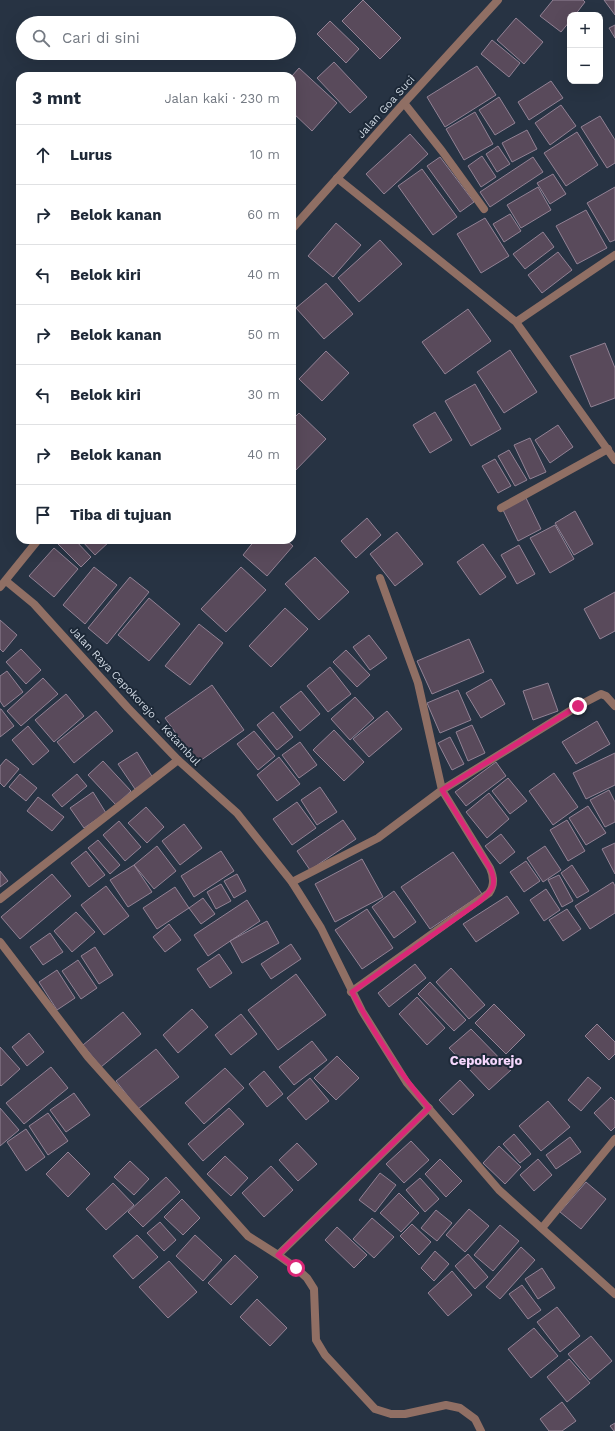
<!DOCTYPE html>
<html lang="id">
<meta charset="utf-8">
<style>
:root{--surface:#fff;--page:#f6f6f7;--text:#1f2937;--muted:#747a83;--line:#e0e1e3}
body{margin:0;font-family:"Work Sans",sans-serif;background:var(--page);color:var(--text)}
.controls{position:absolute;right:12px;top:12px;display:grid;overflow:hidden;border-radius:8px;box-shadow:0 4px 16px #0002}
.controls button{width:36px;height:36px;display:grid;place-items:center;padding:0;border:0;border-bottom:1px solid var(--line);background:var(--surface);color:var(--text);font:20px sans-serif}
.stop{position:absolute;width:12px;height:12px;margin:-9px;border:3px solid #db2777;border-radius:50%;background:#fff}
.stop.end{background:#db2777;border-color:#fff;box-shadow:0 1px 4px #0008}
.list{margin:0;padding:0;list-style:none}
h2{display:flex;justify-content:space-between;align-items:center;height:52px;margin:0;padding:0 16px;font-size:17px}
h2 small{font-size:13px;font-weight:400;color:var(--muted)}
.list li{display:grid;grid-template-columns:26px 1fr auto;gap:12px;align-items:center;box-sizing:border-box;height:60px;padding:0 16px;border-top:1px solid var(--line)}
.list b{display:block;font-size:15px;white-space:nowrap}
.list em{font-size:13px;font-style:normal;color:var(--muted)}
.icon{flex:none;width:22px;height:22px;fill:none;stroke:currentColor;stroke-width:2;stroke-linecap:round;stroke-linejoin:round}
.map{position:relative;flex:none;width:615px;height:1431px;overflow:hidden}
.search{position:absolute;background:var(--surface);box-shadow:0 4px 16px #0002;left:16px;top:16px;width:280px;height:44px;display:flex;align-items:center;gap:10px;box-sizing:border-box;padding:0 14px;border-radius:22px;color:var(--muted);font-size:15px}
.panel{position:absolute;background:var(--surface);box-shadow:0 4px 16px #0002;left:16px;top:72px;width:280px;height:472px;border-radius:12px}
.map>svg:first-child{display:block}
</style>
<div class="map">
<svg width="615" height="1431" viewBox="0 0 615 1431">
<rect width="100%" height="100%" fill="#273343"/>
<path fill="#594a5b" stroke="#928295" d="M363 0 401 38 380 59 342 21Z
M553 0H583L585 2 575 15H570V21L561 32 540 16Z
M604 0H615V15Z
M516 18 543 42 524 64 497 40Z
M330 21 359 49 346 63 317 34Z
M615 25V38L609 28Z
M492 40 520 63 509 77 481 54Z
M334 62 367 97 350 113 317 78Z
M477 66 496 95 445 127 427 97Z
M299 68 337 103 312 131 292 112V76Z
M551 81 563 98 529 120 518 102Z
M499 97 515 123 495 135 479 110Z
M561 105 576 126 550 145 535 123Z
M475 112 493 144 464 160 446 129Z
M600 116 615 140V163L607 168 581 127Z
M527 130 537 149 512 162 502 143Z
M577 132 598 165 566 186 544 153Z
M410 134 428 154 384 194 366 174Z
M498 146 510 164 497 172 486 154Z
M482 156 496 177 481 187 468 166Z
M440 157 474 202 460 212 427 166Z
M533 157 543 172 490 207 480 192Z
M422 169 457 217 433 235 398 186Z
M553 174 566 194 550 204 537 183Z
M538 187 551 210 521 228 507 205Z
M615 187V240L610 242 587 203Z
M586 210 607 248 577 264 556 226Z
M510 214 521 231 504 242 493 224Z
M485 218 509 256 481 273 457 234Z
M336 223 361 245 333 277 308 256Z
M543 232 554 247 525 269 513 254Z
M380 240 402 264 359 302 338 278Z
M558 252 572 270 542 293 528 275Z
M326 283 353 314 324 339 296 308Z
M468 309 491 341 445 374 422 342Z
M605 343 615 368V398L591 407 570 356Z
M510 350 537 392 504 413 477 372Z
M326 351 349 373 322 401 299 379Z
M475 384 501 429 471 446 445 401Z
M435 412 452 440 430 453 413 425Z
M299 413 326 439 292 474V420Z
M558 425 573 447 550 463 535 440Z
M530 438 546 472 530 479 514 445Z
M509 450 527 480 515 486 498 456Z
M495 459 511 486 498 493 482 466Z
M526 498 541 529 518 541 503 510Z
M575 511 593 544 574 555 555 523Z
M367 518 381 535 356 558 341 541Z
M555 525 574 559 550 573 530 538Z
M397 532 423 564 395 586 370 554Z
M62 540H75L91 557 81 567 58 544Z
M81 540H111L95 555Z
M255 540H286L293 546 267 576 243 555Z
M483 544 506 577 480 595 457 562Z
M519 545 535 574 517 584 501 555Z
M54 548 78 569 54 597 29 576Z
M315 557 349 592 319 620 285 584Z
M94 567 117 585 85 624 63 605Z
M241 567 266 590 226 632 201 609Z
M130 577 149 592 107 644 88 628Z
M615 592V631L600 639 584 609Z
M149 598 180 624 149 661 118 635Z
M285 608 308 629 271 667 249 646Z
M0 620 17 635 3 652 0 649Z
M199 624 223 643 190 685 165 666Z
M369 635 387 658 370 670 353 647Z
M469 639 484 672 432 694 417 661Z
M21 649 41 670 26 684 6 662Z
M346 650 370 675 357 687 333 662Z
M330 667 351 694 328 712 307 686Z
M7 671 23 692 4 707 0 701V676Z
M43 678 58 694 21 726 7 711Z
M491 679 505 704 481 718 466 693Z
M548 683 558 711 533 720 523 691Z
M212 685 244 730 197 763 165 718Z
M458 690 471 720 440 733 427 703Z
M301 691 320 714 300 731 280 707Z
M66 694 84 716 54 742 35 720Z
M355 697 374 718 350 740 331 719Z
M0 709H1L14 726 0 737Z
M96 711 113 731 74 763 57 742Z
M387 711 402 729 369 757 353 739Z
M273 712 293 737 277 750 257 725Z
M597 721 610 744 576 764 562 742Z
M472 725 485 753 468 761 456 732Z
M28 726 49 751 33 765 12 740Z
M334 730 364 762 344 781 313 750Z
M254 731 275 756 258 770 237 744Z
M450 737 464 764 452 770 438 743Z
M300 742 317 765 299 778 282 755Z
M137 752 153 778 135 789 118 764Z
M615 753V785L586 799 573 773Z
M279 757 300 784 277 801 257 775Z
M6 759 19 769 4 787 0 783V766Z
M103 761 131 791 116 805 88 775Z
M496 762 506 776 466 806 455 792Z
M554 773 578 807 553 825 529 791Z
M20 774 37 788 26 801 9 787Z
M77 774 87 786 62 807 52 795Z
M508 778 527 801 510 814 492 791Z
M320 787 337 812 317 825 301 800Z
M609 790 615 802V822L605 827 590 800Z
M93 792 106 813 84 828 70 808Z
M489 793 509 819 487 838 466 812Z
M38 797 64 817 52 831 27 811Z
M297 802 316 828 292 845 273 819Z
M588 806 606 833 586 845 569 818Z
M146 807 164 827 147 843 128 823Z
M343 820 356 839 310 870 297 851Z
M567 820 585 851 568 861 550 830Z
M119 821 141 847 125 861 103 835Z
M184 824 202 848 180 865 162 841Z
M501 834 515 852 500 864 485 846Z
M98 840 120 865 110 874 88 848Z
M615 843V874L602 849Z
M157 846 176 871 154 889 134 865Z
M545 846 561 870 543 882 527 858Z
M86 851 105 875 89 887 71 863Z
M221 851 234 871 194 897 181 876Z
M453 852 482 894 430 929 401 887Z
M362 859 383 897 335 922 315 884Z
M526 861 540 881 524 892 510 872Z
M134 865 152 892 128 907 110 880Z
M572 865 589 891 577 898 561 873Z
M0 871 8 881 0 887Z
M52 874 71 896 20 939 1 917Z
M237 874 246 891 234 898 224 881Z
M559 875 573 901 562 907 548 880Z
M613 882 615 886V913L590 929 575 906Z
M221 884 231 901 216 909 207 892Z
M106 886 129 916 104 935 81 905Z
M175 887 189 908 157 929 143 908Z
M546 889 560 910 544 921 530 900Z
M394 891 416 922 394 938 372 907Z
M507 896 519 913 476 942 463 924Z
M203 898 215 914 201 924 189 908Z
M247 900 260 921 208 956 194 935Z
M367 909 393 948 362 969 335 930Z
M567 909 581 929 563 941 549 920Z
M76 912 95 932 72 952 54 931Z
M267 921 279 943 242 963 230 941Z
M169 924 181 940 165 952 153 937Z
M50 933 63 952 43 965 30 947Z
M291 944 301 959 271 979 261 964Z
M95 947 113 975 99 984 81 956Z
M219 954 232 973 210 988 197 969Z
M78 960 97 988 81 999 62 971Z
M415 964 426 978 389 1007 378 993Z
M451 968 485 1005 469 1019 436 982Z
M57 970 75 998 57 1010 39 982Z
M296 974 326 1015 278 1050 248 1010Z
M430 982 466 1020 454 1031 418 994Z
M417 997 445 1028 427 1045 399 1014Z
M494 1004 525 1035 506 1054 475 1023Z
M192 1009 208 1027 178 1053 163 1035Z
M123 1012 141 1034 101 1067 83 1045Z
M241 1014 257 1034 231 1055 215 1035Z
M597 1024 615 1042V1054L609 1060 585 1036Z
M471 1029 511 1070 489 1090 449 1048Z
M29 1033 44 1052 27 1066 12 1047Z
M312 1041 327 1060 294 1085 279 1067Z
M0 1047 20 1069 1 1086 0 1085Z
M156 1049 179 1077 138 1109 116 1081Z
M337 1056 359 1078 336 1100 314 1078Z
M51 1067 68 1088 24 1124 6 1103Z
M225 1068 244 1088 204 1124 185 1103Z
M264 1071 283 1094 267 1107 249 1084Z
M588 1077 601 1088 581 1111 568 1100Z
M310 1078 329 1101 306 1120 287 1098Z
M460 1080 474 1095 453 1115 439 1100Z
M74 1093 90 1115 66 1132 50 1110Z
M611 1097 615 1101V1127L611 1131 594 1113Z
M548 1101 570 1127 541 1151 519 1126Z
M0 1108 19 1130 0 1146Z
M229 1108 244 1124 203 1161 188 1144Z
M48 1113 68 1141 48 1155 29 1126Z
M26 1129 45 1157 26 1171 7 1142Z
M514 1134 531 1154 520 1163 503 1144Z
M570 1137 581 1152 556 1169 546 1155Z
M411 1141 429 1160 404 1183 386 1164Z
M297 1143 317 1164 298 1181 279 1160Z
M499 1146 521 1167 505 1184 483 1163Z
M68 1152 90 1174 68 1197 46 1174Z
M225 1156 248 1178 231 1196 207 1174Z
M440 1159 462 1181 446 1197 425 1174Z
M538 1159 552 1175 534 1191 520 1175Z
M130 1161 149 1179 134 1195 114 1177Z
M271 1166 293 1190 264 1217 242 1193Z
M380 1173 396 1185 375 1212 359 1200Z
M166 1177 180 1192 143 1227 128 1212Z
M420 1178 439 1199 425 1212 406 1190Z
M586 1182 606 1199 581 1229 560 1212Z
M113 1183 134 1205 106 1230 86 1209Z
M399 1193 419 1213 401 1232 380 1213Z
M182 1199 200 1218 183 1235 164 1217Z
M469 1209 489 1226 465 1252 446 1235Z
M436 1210 452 1223 437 1241 421 1228Z
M372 1218 394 1237 374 1258 353 1239Z
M160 1222 176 1240 164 1251 147 1233Z
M412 1224 431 1242 419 1255 400 1236Z
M500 1225 519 1241 493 1271 474 1255Z
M337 1227 367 1255 354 1268 325 1240Z
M137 1235 158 1257 133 1279 113 1256Z
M195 1235 222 1260 203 1281 176 1256Z
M521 1247 535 1260 500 1299 486 1287Z
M435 1251 449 1264 434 1281 421 1268Z
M468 1254 488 1277 475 1289 455 1266Z
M235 1255 258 1277 231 1305 208 1283Z
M169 1261 197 1292 168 1318 139 1287Z
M542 1268 555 1288 538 1299 525 1279Z
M452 1271 472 1295 448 1316 428 1293Z
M522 1285 541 1310 528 1319 509 1294Z
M257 1299 287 1328 270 1346 240 1317Z
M557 1307 580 1336 560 1352 537 1322Z
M534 1328 558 1356 531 1378 508 1349Z
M591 1336 612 1361 590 1380 568 1354Z
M569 1359 590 1383 567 1402 547 1377Z
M562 1402 576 1421 562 1431H549L540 1419Z
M615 1423V1431H614L610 1426Z"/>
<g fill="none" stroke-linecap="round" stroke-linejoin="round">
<path stroke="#906f64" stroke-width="8" d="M404 103 442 151 484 209
M337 178 516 322 615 460
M516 322 615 255
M501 508 608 449
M292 882 378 838 442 790 578 706 601 694 606 696 615 706
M0 899 178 760
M0 942 88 1057 248 1236 278 1255 296 1268 307 1278 314 1289 316 1340 325 1355 375 1409 391 1414H405L446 1405 460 1408 475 1419 481 1431
M351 992 489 893C495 885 494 877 490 868L442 790 418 683 380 578
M542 1228 615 1139
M278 1255 429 1108"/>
<path stroke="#906f64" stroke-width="8" d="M292 229 404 103 498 0
M6 581 34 604 128 708 178 760 237 813 292 882 321 928 362 1011 407 1083 499 1190 615 1294
M0 587 38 540"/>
</g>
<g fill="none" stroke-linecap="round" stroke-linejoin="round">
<path stroke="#db2777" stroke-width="5" d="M296 1268 278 1255 429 1108C399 1073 374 1033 352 992L479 902C492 891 498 885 490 868L442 790 578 706"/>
</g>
<g text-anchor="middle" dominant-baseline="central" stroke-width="4" stroke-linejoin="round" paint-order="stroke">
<g font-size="11" fill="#cfd7e1" stroke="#1d2938">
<text transform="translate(386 107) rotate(-48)">Jalan Goa Suci</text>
<text transform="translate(135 696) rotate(47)">Jalan Raya Cepokorejo - Ketambul</text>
</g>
<g font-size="13" font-weight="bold" fill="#f5d7fd" stroke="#1d2938">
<text x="486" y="1060">Cepokorejo</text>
</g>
</g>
</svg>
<div class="controls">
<button>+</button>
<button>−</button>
</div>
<div class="stop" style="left:296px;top:1268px"></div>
<div class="stop end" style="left:578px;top:706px"></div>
<div class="search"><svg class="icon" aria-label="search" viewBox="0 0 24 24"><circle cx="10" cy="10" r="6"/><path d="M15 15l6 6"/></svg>Cari di sini</div>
<section class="panel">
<h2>3 mnt<small>Jalan kaki · 230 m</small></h2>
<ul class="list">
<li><svg class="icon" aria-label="ahead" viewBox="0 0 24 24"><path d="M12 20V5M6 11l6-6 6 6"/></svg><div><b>Lurus</b></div><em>10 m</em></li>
<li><svg class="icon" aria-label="right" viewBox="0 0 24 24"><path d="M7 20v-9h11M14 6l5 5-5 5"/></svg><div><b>Belok kanan</b></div><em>60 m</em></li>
<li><svg class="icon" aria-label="left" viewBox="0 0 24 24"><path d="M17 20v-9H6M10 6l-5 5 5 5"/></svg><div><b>Belok kiri</b></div><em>40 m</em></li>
<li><svg class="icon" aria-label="right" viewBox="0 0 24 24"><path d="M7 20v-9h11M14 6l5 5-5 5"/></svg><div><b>Belok kanan</b></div><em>50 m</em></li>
<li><svg class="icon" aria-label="left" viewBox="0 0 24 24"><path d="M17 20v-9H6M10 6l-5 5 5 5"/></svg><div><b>Belok kiri</b></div><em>30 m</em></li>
<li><svg class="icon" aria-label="right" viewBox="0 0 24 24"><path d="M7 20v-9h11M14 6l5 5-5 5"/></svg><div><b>Belok kanan</b></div><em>40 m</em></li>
<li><svg class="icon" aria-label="arrive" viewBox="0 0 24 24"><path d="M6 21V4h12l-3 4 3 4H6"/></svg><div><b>Tiba di tujuan</b></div></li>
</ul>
</section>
</div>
